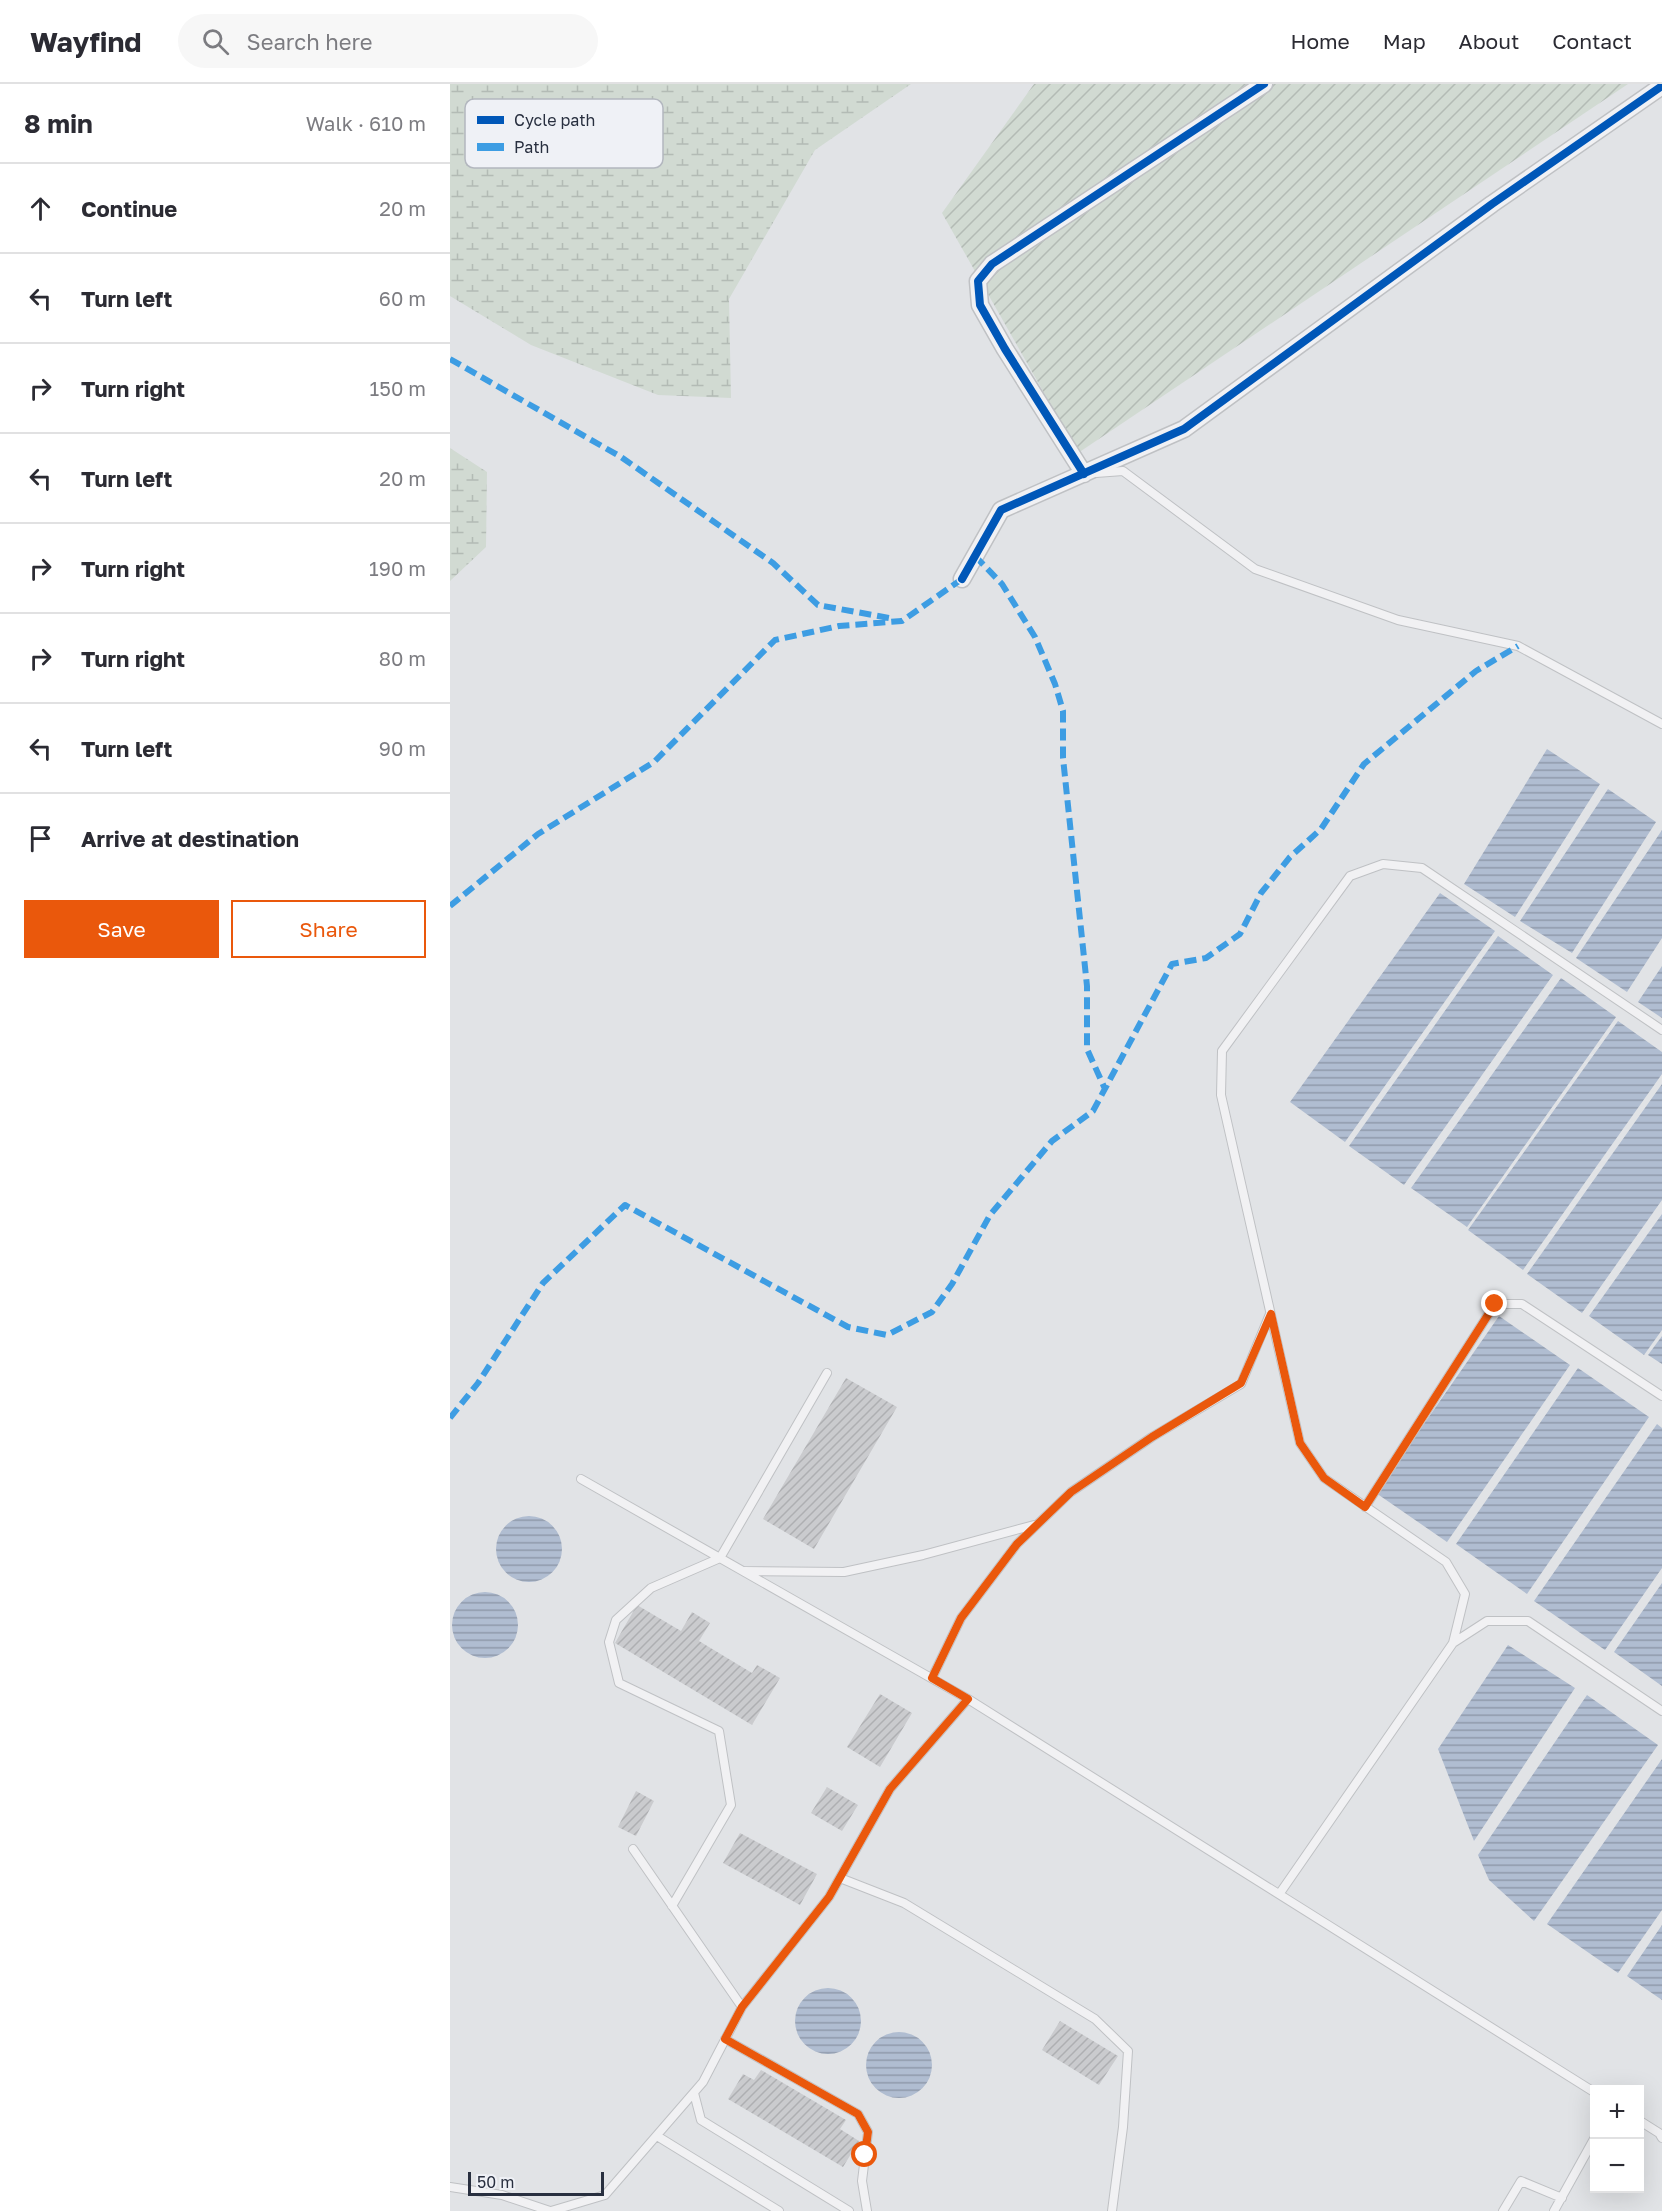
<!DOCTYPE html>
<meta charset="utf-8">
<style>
:root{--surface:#fff;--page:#f7f7f7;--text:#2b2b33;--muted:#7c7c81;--line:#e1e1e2;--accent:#ea580c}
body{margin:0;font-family:"Golos Text",sans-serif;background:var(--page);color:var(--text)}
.controls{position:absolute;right:18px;bottom:18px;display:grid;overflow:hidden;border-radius:0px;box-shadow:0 6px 24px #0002}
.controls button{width:54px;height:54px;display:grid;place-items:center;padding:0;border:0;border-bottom:2px solid var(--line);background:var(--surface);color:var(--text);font:30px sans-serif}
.scale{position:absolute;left:18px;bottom:15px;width:136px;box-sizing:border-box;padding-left:6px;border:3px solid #282f3f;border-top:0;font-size:16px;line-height:21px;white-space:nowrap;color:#282f3f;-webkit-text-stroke:4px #eff1f6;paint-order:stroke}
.stop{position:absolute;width:18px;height:18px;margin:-14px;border:4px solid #ea580c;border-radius:50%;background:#fff}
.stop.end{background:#ea580c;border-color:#fff;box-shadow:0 2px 6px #0008}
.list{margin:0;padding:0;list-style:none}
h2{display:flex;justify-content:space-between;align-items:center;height:78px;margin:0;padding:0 24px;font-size:26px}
h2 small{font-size:20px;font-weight:400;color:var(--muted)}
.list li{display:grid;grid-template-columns:39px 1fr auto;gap:18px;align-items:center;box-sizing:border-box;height:90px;padding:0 24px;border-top:2px solid var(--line)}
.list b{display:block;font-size:22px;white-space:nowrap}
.list em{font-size:20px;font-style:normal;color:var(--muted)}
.actions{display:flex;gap:12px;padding:18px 24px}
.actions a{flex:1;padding:14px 0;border:2px solid var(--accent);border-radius:0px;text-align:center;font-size:21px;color:var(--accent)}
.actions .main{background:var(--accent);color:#fff}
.icon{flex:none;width:33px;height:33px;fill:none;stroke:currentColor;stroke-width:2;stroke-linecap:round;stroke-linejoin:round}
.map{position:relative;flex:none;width:1212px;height:2127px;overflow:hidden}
header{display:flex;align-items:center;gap:36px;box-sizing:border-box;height:84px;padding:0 30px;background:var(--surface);border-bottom:2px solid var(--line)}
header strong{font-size:28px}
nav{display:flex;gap:33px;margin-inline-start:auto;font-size:21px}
.search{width:420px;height:54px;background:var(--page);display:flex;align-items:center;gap:15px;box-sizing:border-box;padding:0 21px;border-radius:33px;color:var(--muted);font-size:22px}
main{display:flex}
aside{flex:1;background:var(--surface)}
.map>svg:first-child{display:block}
</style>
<header>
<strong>Wayfind</strong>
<div class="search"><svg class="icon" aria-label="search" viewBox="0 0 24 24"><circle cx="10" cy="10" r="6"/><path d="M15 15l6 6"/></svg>Search here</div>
<nav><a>Home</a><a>Map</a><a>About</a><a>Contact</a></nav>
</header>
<main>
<aside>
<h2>8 min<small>Walk · 610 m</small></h2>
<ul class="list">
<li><svg class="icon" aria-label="ahead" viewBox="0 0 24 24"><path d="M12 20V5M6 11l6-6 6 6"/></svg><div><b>Continue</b></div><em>20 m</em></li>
<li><svg class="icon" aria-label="left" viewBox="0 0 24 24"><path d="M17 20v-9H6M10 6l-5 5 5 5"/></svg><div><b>Turn left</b></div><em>60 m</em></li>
<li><svg class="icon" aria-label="right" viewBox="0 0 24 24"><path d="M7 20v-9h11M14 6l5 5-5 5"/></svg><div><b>Turn right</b></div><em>150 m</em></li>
<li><svg class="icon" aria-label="left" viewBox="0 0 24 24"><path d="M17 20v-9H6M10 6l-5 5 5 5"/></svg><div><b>Turn left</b></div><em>20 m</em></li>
<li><svg class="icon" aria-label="right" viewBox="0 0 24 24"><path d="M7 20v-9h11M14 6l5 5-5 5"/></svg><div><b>Turn right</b></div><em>190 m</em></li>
<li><svg class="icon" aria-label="right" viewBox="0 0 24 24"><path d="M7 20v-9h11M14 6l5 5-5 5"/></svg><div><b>Turn right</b></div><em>80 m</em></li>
<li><svg class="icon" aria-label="left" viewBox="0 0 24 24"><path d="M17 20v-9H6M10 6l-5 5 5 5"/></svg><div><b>Turn left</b></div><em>90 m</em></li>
<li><svg class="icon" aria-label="arrive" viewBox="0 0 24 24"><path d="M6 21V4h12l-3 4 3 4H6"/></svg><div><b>Arrive at destination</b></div></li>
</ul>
<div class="actions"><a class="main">Save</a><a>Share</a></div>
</aside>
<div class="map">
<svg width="1212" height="2127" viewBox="0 0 1212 2127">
<defs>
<pattern id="wetland-marsh" width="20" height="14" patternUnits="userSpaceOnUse" patternTransform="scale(1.5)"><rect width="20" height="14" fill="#d1dad2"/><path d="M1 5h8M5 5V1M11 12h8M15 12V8" fill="none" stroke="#b3bbb5"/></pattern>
<pattern id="garden-furrows" width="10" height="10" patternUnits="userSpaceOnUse" patternTransform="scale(1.5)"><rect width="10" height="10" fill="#d1dad2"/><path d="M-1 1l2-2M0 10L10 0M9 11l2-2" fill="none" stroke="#b3bbb5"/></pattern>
<pattern id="water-rules" width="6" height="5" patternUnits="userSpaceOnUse" patternTransform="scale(1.5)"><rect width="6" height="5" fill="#b0bdd1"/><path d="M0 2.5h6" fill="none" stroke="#8f9aab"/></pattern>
<pattern id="building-hatch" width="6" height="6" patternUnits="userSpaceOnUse" patternTransform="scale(1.5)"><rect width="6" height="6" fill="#cacbce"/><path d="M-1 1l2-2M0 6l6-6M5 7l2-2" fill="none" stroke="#aeafb2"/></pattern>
</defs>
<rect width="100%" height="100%" fill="#e1e3e6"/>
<path fill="url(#wetland-marsh)" d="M0 0H461L365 66 279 215 281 314 208 311 81 261 0 212Z
M0 364 37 388 36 463 0 497Z"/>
<path fill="url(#garden-furrows)" d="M584 0H1178L628 369 492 129Z"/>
<path fill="url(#water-rules)" d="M1097 665 1150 700 1065 833 1014 800Z
M1158 705 1206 738 1122 869 1070 837Z
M1212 746V854L1177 908 1126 874Z
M990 809 1045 847 895 1058 840 1018Z
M1048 852 1103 891 954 1101 899 1062Z
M1212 882V934L1188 918Z
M1111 894 1166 933 1017 1143 961 1104Z
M1168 937 1212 968V990L1073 1186 1018 1146Z
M1212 1000V1116L1132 1229 1077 1190Z
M1212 1130V1246L1194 1271 1139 1232Z
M1049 1232 1120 1281 997 1458 926 1409Z
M1212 1252V1280L1198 1271Z
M1128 1284 1199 1333 1077 1510 1006 1460Z
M1207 1340 1212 1344V1484L1155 1566 1084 1517Z
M46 1465a33 33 0 1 1 66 0a33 33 0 1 1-66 0Z
M1212 1499V1602L1164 1568Z
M2 1541a33 33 0 1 1 66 0a33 33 0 1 1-66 0Z
M1058 1561 1125 1604 1024 1757 988 1665Z
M1137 1611 1208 1661 1084 1837 1039 1796 1028 1771Z
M1212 1675V1826L1168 1889 1097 1840Z
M1212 1841V1916L1177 1892Z
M345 1937a33 33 0 1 1 66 0a33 33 0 1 1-66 0Z
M416 1981a33 33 0 1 1 66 0a33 33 0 1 1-66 0Z"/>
<path fill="url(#building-hatch)" d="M396 1294 447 1323 364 1465 313 1435Z
M187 1521 231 1547 242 1528 260 1539 249 1557 302 1589 307 1581 330 1594 302 1641 165 1559Z
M430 1610 462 1629 430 1683 397 1663Z
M377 1703 408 1721 392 1747 361 1729Z
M186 1707 204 1717 186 1752 168 1743Z
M290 1749 367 1790 350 1821 273 1779Z
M610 1937 668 1972 649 2001 592 1966Z
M311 1986 396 2036 390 2045 409 2057 393 2083 278 2015 293 1990 304 1996Z"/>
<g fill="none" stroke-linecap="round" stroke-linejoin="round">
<g stroke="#bfc1c4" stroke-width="10">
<path id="service" d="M646 389 673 387 805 485 948 536 1068 562 1212 640
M131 1395 518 1615 1144 2008
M915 1423 1045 1220H1072L1212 1312
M294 1487 394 1488 473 1471 584 1441
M1003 1559 1037 1537H1078L1212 1627
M482 1594 511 1534 567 1460 621 1408 702 1353 791 1300 820 1230
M183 1765 292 1923
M390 1794 454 1819 645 1935 678 1967 673 2043 662 2127
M830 1809 1003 1559 1015 1510 996 1478 874 1394 850 1359 771 1011 772 967 900 792 933 780 972 784 1212 946
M222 1822 281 1721 269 1647 169 1599 159 1558 166 1536 201 1504 270 1474 377 1289
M275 1955 408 2030 418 2048 412 2097 417 2127
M244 2009 251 2036 399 2127
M1190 2037 1209 2049 1212 2054
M207 2052 329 2127
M0 2103 52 2111 100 2127
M101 2127 155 2111 253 1998 292 1923 379 1813 440 1705 518 1615
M1053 2127 1071 2097 1112 2114
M1104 2127 1144 2055"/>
</g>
<g stroke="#bfc1c4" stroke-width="19">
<path id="minor" d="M634 390 555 265 530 221 528 197 542 180 814 0
M512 495 551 426 734 345 1042 120 1212 2"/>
</g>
<use href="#service" stroke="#f1f1f3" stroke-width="8"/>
<use href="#minor" stroke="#f1f1f3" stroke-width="16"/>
<path stroke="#3d9de3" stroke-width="6" stroke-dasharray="12 6" stroke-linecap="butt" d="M0 275 171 373 323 479 368 521 439 534
M525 472 552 500 585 553 605 600 613 627V674L637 902V965L655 1005
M0 822 88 750 204 678 325 556 389 542 452 537 512 495
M0 1334 28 1299 93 1199 175 1121 398 1243 437 1251 482 1228 502 1200 540 1131 602 1057 643 1027 722 880 756 874 790 850 811 809 840 773 871 745 914 680 1026 587 1068 562"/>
<g stroke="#eff1f6" stroke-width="11">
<path id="cycleway" d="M634 390 555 265 530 221 528 197 542 180 814 0
M512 495 551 426 734 345 1042 120 1212 2"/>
</g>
<use href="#cycleway" stroke="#0057b8" stroke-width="8"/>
</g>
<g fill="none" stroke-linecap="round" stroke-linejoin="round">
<path stroke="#ea580c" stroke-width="8" d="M415 2071 418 2048 408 2030 275 1955 292 1923 379 1813 440 1705 518 1615 482 1594 511 1534 567 1460 621 1408 702 1353 791 1299 821 1230 850 1359 874 1394 915 1423 1045 1220"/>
</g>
<rect x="15" y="15" width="198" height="69" rx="9" fill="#eff1f6" stroke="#b3b7bf" stroke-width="1.5"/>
<rect x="27" y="32" width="27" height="8" fill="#0057b8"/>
<rect x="27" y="59" width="27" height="8" fill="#3d9de3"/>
<g font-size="16" fill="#282f3f">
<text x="64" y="42">Cycle path</text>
<text x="64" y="69">Path</text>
</g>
</svg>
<div class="controls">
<button>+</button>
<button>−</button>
</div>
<div class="scale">50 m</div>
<div class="stop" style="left:415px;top:2071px"></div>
<div class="stop end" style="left:1045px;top:1220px"></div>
</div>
</main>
